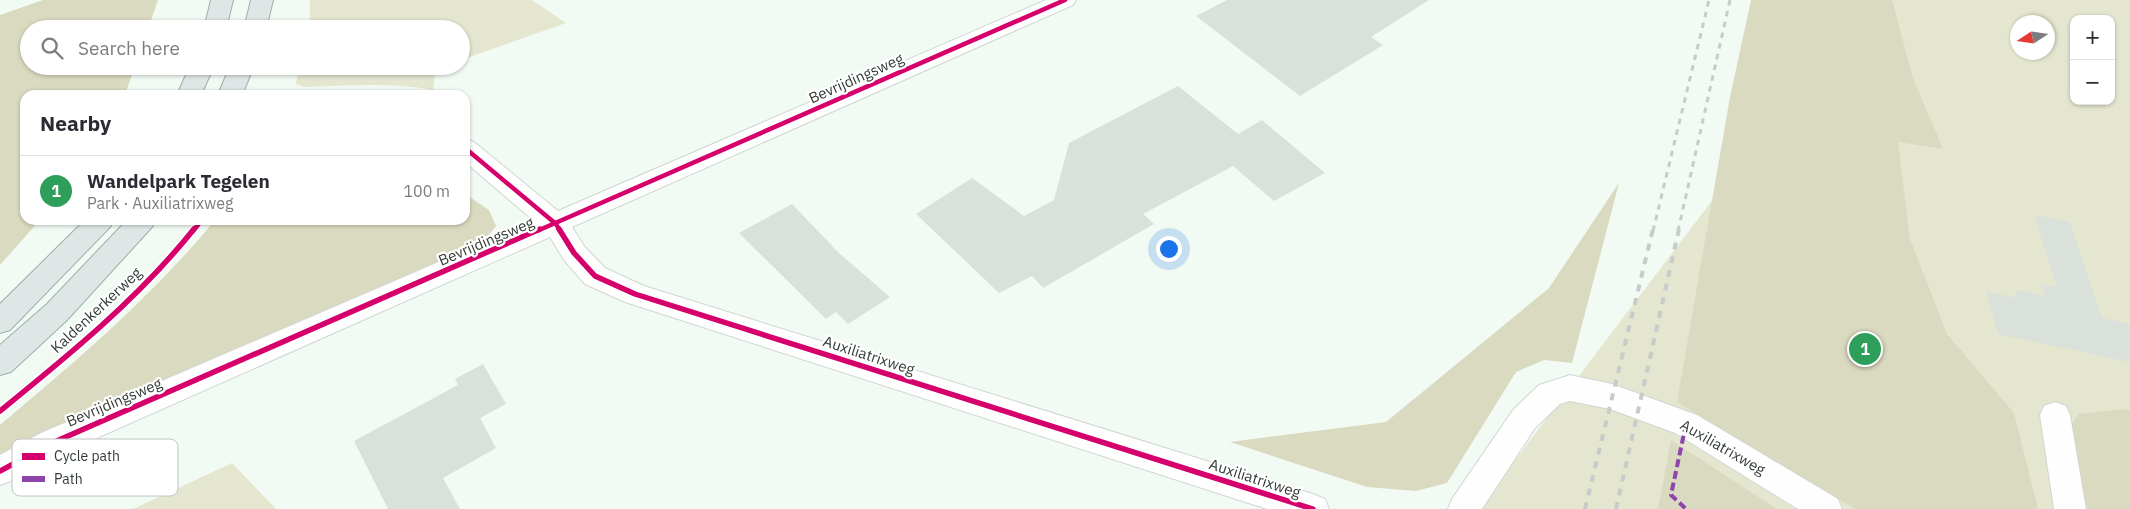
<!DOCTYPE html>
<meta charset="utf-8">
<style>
:root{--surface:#fff;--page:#f2f2f3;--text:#2b2b33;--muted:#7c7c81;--line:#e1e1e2;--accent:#d93025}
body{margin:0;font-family:"IBM Plex Sans",sans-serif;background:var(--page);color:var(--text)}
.controls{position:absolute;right:15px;top:15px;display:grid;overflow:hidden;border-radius:10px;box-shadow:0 1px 4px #0004}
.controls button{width:45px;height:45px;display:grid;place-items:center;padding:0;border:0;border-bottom:1px solid var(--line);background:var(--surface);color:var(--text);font:25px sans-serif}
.compass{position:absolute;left:2010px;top:15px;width:45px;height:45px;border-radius:50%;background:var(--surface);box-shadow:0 1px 4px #0004;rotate:258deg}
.you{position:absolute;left:1168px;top:248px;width:18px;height:18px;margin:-12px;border:4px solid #fff;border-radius:50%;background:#1a73e8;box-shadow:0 0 0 8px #1a73e833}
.badge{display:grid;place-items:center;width:32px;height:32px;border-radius:50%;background:var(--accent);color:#fff;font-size:16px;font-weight:700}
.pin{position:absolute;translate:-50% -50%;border:2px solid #fff;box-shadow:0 1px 5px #0006}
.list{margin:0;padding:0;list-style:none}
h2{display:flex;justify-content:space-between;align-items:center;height:65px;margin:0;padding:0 20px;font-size:21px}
h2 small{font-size:16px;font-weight:400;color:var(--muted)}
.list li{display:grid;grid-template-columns:32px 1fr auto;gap:15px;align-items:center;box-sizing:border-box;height:70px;padding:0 20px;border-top:1px solid var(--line)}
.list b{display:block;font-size:19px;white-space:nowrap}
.list p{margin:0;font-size:16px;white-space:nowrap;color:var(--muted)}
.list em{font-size:16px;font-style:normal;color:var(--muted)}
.icon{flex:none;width:28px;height:28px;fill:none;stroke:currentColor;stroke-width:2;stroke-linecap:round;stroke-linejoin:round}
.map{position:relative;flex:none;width:2130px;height:509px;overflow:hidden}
.search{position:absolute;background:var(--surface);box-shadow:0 1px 4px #0004;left:20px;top:20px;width:450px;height:55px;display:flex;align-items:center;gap:12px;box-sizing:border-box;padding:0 18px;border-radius:28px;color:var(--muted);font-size:19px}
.panel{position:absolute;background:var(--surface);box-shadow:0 1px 4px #0004;left:20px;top:90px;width:450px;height:135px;border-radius:15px}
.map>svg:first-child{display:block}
</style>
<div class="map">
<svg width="2130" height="509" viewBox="0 0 2130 509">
<rect width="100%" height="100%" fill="#f1fbf4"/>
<path fill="#e5e6cf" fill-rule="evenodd" d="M310 0H532L566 23 461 60V29H308L310 17Z
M1786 0H2130V509H1478L1720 190ZM2074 19H2111V101H2074ZM2018 22H2048V52H2018Z
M299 66H444L435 70 433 90C390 82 347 86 304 87L296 84Z
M232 463 276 509H133Z"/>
<path fill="#dadac0" d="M43 0H158L148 29H29V66H135L125 95H25V220H40L0 265V15Z
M1751 0H1892L1913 78 1943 149 1898 142 1910 239 1947 334 2014 413 2038 509H1855L1677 402 1730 97Z
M1619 183 1572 363 1544 360 1516 372 1447 483 1416 491 1367 487 1230 442 1386 422 1549 288Z
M465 194 489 210 496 226 481 244 0 456V425C76 361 152 297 215 220H465Z
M2123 409 2130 411V509H2082L2070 426 2079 414Z
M1671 440 1777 509H1658Z"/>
<path fill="#dae0da" d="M1227 0H1429L1371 37 1383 45 1300 96 1196 16Z
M1178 86 1238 134 1262 120 1325 173 1274 201 1233 166 1143 214 1154 224 1043 288 1032 276 999 293 916 214 972 178 1024 216 1054 200 1069 143Z
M792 204 839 253 890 297 848 324 836 312 826 319 739 233Z
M2034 215 2070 222 2102 318 2130 324V362L1998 334 1986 291 2017 298 2015 290 2045 296 2041 284 2057 287Z
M483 364 506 404 480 418 496 448 443 478 460 509H388L354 441 458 385 455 379Z"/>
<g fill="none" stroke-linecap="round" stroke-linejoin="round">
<g stroke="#ced7d1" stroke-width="2">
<path id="minor" d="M1046 0H1076L1073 5 572 227 584 246 605 268 644 286 1313 494 1325 499 1329 509H1267L625 302 585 284 564 260 550 237 63 453 11 481 0 485V455L41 433 534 221 465 162V139L474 142 558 211Z
M1570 375 1612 384 1697 415 1838 499 1842 509H1798L1675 433 1610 409 1570 401 1560 404 1535 428 1482 509H1448L1452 499 1513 410 1539 385Z
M2055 402 2066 406 2070 415 2086 509H2054L2040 415 2044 406Z"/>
</g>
<g stroke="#9dafaa" stroke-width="2">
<path id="major" d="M211 0H233L226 29H204Z
M251 0H273L266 29H244Z
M190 66H214L201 95H177Z
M230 66H254L242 95H218Z
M85 220H114L110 227 10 330 0 333V304Z
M127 220H156L152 227 67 320 11 372 0 375V345L47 304Z"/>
</g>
<use href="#minor" fill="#fdfefd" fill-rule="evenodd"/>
<use href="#major" fill="#dee7e6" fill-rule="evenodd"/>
<path stroke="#c7cbc9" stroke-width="3" stroke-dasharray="5.5 5.5" stroke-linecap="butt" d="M1653 231 1709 0
M1678 231 1730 0"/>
<path stroke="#c7cbc9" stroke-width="4" stroke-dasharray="7 7" stroke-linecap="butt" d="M1585 509 1653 229
M1616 509 1679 229"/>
<path stroke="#8e44ad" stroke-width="4" stroke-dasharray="8 4" stroke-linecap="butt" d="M1686 424 1671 495 1686 509"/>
<g stroke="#fff" stroke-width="7">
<path id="cycleway-far1" d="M465 148 556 224 560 231
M193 231 202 220
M537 231 1065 0"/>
</g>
<g stroke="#fff" stroke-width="9">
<path id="cycleway" d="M559 229 574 253 595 276 635 294 1313 509
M0 411C69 355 138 299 194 229
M0 471 52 443 540 229"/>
</g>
<use href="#cycleway-far1" stroke="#d6006c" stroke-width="4.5"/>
<use href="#cycleway" stroke="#d6006c" stroke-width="5.5"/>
</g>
<g text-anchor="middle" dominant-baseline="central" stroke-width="4.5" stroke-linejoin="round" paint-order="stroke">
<g font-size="15" fill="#333b36" stroke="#fff">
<text transform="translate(856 78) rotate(-24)">Bevrijdingsweg</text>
<text transform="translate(486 241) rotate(-23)">Bevrijdingsweg</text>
<text transform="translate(96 310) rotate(-43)">Kaldenkerkerweg</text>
<text transform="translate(869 355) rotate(18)">Auxiliatrixweg</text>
<text transform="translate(114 402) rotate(-23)">Bevrijdingsweg</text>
<text transform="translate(1723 447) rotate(30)">Auxiliatrixweg</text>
<text transform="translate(1255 478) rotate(18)">Auxiliatrixweg</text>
</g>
</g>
<rect x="12" y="439" width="166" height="57" rx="8" fill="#fff" stroke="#c2c4c3" stroke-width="1"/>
<rect x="22" y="453" width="23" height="7" fill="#d6006c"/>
<rect x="22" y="476" width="23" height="6" fill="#8e44ad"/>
<g font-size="14" fill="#333b36">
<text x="54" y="461">Cycle path</text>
<text x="54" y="484">Path</text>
</g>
</svg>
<div class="controls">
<button>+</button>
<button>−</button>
</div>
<svg class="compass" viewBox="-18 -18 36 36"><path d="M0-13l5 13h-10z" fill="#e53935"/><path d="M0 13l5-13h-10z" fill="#7c7c81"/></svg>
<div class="you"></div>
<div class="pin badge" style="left:1865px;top:349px;background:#2e9e5b">1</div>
<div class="search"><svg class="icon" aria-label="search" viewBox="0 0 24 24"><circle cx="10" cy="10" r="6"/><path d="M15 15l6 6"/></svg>Search here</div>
<section class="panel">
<h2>Nearby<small></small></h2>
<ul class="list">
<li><span class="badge" style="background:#2e9e5b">1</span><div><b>Wandelpark Tegelen</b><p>Park · Auxiliatrixweg</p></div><em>100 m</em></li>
</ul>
</section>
</div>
